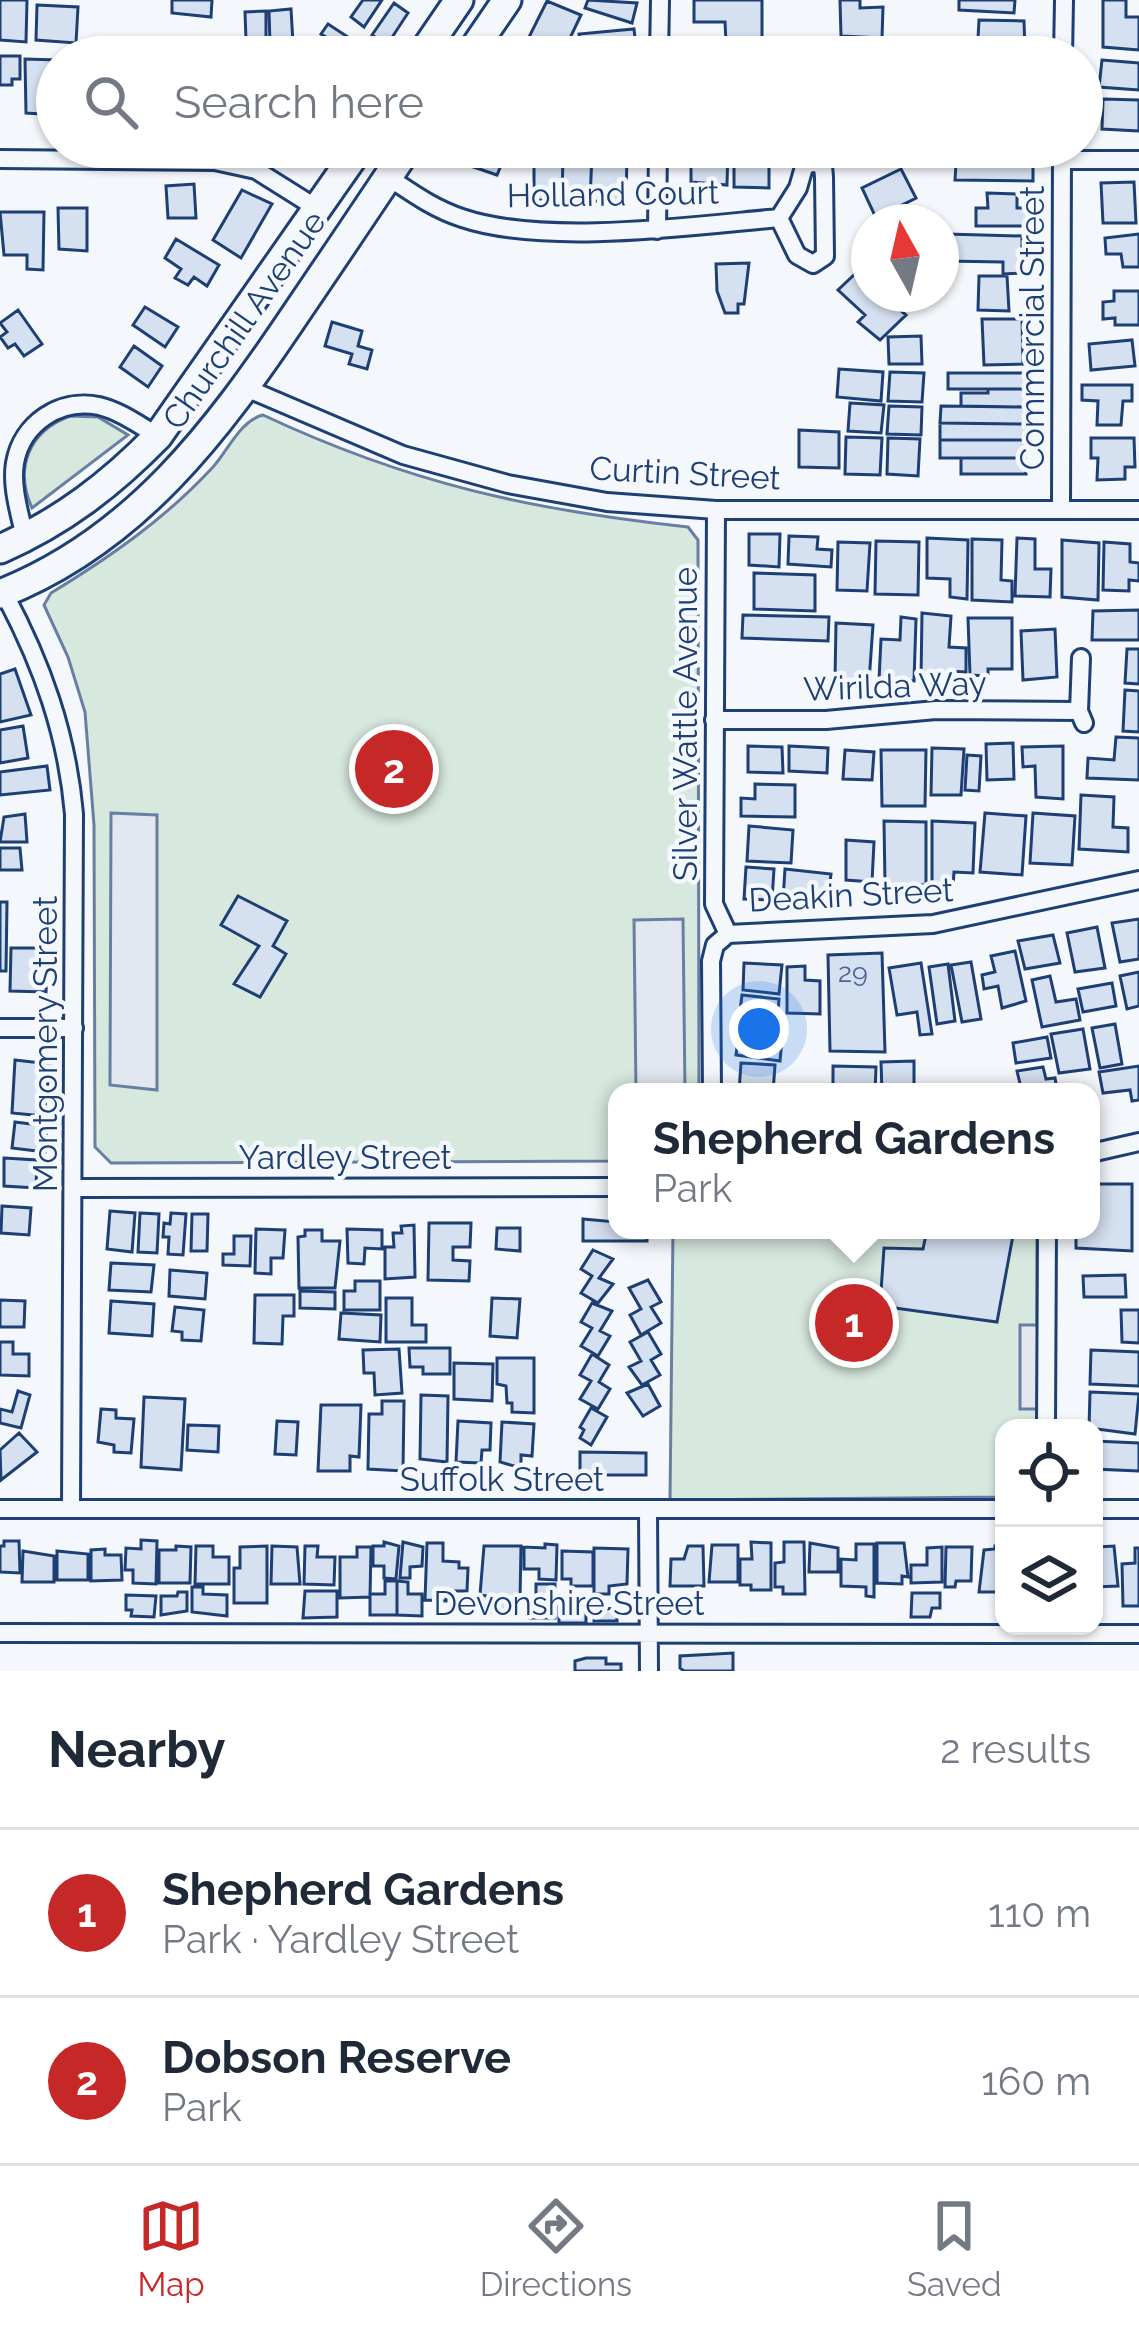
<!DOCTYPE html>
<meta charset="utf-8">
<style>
:root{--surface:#fff;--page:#f2f2f3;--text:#1f2937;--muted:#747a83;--line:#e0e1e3;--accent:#c62828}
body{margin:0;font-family:Raleway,sans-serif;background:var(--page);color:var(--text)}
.controls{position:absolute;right:36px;bottom:36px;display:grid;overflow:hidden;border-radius:24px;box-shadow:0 3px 9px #0004}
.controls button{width:108px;height:108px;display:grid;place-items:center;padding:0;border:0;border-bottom:3px solid var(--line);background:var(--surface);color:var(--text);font:60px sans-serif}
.compass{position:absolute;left:851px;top:204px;width:108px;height:108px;border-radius:50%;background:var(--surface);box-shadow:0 3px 9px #0004;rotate:352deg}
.you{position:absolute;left:759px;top:1029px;width:42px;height:42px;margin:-30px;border:9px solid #fff;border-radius:50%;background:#1a73e8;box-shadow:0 0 0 18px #1a73e833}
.badge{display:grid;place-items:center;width:78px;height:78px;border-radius:50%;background:var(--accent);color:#fff;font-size:39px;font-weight:700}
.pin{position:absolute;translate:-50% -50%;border:6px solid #fff;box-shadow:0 3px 12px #0006}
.popup{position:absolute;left:608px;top:1083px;width:492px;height:156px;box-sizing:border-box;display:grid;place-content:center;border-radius:24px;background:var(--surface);filter:drop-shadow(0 3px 9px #0005);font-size:39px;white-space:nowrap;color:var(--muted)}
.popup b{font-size:45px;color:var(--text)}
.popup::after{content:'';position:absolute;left:50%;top:100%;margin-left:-24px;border:24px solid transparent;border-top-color:var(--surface)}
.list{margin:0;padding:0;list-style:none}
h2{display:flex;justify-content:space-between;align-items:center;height:156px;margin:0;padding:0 48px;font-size:51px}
h2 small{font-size:39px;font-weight:400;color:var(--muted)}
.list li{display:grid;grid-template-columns:78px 1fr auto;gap:36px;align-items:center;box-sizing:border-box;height:168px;padding:0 48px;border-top:3px solid var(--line)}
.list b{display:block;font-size:45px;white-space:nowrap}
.list p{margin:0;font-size:39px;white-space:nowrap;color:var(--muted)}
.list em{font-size:39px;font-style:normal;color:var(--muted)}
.icon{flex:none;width:66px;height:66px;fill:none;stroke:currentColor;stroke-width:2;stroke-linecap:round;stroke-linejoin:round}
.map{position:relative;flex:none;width:1139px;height:1671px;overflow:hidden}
.search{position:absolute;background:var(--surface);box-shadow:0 3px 9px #0004;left:36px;right:36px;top:36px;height:132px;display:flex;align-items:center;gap:30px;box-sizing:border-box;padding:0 42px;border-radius:66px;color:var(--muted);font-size:45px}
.sheet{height:492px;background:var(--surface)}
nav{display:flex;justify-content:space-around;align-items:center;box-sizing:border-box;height:168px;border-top:3px solid var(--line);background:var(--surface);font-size:33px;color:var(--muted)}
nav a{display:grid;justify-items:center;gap:6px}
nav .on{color:var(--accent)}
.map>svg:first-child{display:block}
</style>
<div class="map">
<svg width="1139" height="1671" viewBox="0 0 1139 1671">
<rect width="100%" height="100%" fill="#f4f7fb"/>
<path fill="#d7e8df" stroke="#687fa3" stroke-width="3" d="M263 415C408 483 530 510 688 527L698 540 699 1092H617V1161L111 1163 95 1147 94 825 85 712 68 657 44 605 51 593C110 557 165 519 213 467 228 450 241 420 263 415Z
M70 416 98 417 128 435 32 508C14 468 29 431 70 416Z
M673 1230H1037V1428H1004V1497L670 1500Z"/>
<path fill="#e3e8f0" stroke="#687fa3" stroke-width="3" d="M111 813 157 815V1090L110 1085Z
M683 919 685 1092H636L634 920Z
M1020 1325H1039V1409H1020Z"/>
<path fill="#d5e0f0" stroke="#1d3f73" stroke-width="3" d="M0 0H27L26 42 0 40Z
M172 0H212L211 17 172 13Z
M363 0H382L364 27 351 17Z
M588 0 637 3 632 23 585 8Z
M694 0H762V45L726 42 725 22H694Z
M840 0H860V8L883 7 882 38 841 36Z
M959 0H1015L1014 13 959 10Z
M1103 0H1126V17H1139V50L1103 47Z
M547 1 581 15 561 57 525 45Z
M394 3 408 13 387 45 372 35Z
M37 5 78 7 76 43 36 40Z
M291 9 293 43 270 44 269 11Z
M266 11V39L246 40 245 12Z
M979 20 1024 21 1025 52 1010 51V57H977Z
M328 24 351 39 338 56 329 50 334 42 321 34Z
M634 29 636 47 620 49 621 57H582L579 34Z
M0 56H20V79H12V85H0Z
M25 59 57 60V115L26 113Z
M1102 60 1139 63V90L1099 87Z
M1103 99 1139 100V131L1102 129Z
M461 147H490L506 153 497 175 456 161Z
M691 147H728L727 185 691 182Z
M859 147H900L885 166Z
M957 148 1033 149V181L955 180Z
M534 154 563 155 562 201 534 200Z
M592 154 590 201H562L563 155Z
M592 154H627L626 202 590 201Z
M734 161 769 162V188L734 187Z
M901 169 916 198 876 218 862 188Z
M1134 182 1136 223H1103L1101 183Z
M194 184 196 218H168L166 186Z
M242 190 272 204 241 258 213 240Z
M987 193 1017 194V208H1031L1032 226H976V208H988Z
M58 208H87V251L59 249Z
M0 212H44L43 270 27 269V255H4Z
M946 234 1022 236V273L1003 274V262L945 261Z
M1139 234V267H1123L1121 254H1106L1105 238Z
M176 239 219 265 207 286 194 277 188 285 175 278 181 269 165 258Z
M749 263 744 304H738V313H725L717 291 716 264Z
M857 272 869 283V294H882L906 315 880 340 858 322 865 315 838 290Z
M979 276H1007L1009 311 978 310Z
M1114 291H1139V325H1115V318L1103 319V302L1114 301Z
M145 307 178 327 165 347 133 325Z
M18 310 42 344 24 356 15 344 8 348 0 337 7 332 0 323Z
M982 319H1022L1023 364 984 365Z
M332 322 362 331 358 346 372 350 367 369 349 364 352 354 325 346Z
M921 336 922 364H889L888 337Z
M1132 340 1135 366 1091 370 1089 344Z
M134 346 162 366 148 387 120 367Z
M839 369 883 372 881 401 837 397Z
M890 372 924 373 922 402 888 401Z
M948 373H1026V389H948Z
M1082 385H1132V401H1123L1121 425H1097L1098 401 1082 400Z
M988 389H1026V407L961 406V393H988Z
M850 403 884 405 881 433 848 431Z
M889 406 922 407 921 435 887 434Z
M941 406 1026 407V424L940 423Z
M940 423 1026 424 1025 440H940Z
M799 430 839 432V468L799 467Z
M846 437 882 438 880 475 845 474Z
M888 438 920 439 918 476 887 474Z
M1091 438H1134L1135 467H1125V479L1097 480 1098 458H1091Z
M940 440H1025V458H940Z
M961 458H1025L1026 474H961Z
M749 534H780L779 567 749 565Z
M789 536 818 537 817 549 832 550 831 567 788 564Z
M927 538 968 540 967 599 950 597V579L927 578Z
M1017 538 1035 539V569H1051L1050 597 1015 596Z
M972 539 1002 540 1001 580 1012 581V602L972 600Z
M1062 540 1099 543 1098 600 1062 597Z
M876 541 919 542 918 595 875 594Z
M838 542 870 543 867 591 837 590Z
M1104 542 1130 544V562L1139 563V581L1129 580V591L1103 590Z
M754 573 815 575V611L754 609Z
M1139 610V640H1092L1093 611Z
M922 613 951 616 949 647 966 648V672L948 671V680L921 679Z
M743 615 829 617 828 641 742 638Z
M901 617 916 619 914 681 879 680 881 639 900 640Z
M968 618H1012V669H988V676L970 675Z
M836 623 873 625 869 682 835 680Z
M1055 629 1057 677 1023 680 1021 631Z
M1127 649H1139V684L1125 683Z
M15 669 31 715 0 722V674Z
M1125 690 1139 691V732L1123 731Z
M23 726 28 758 0 763V730Z
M1116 737 1139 738V780L1087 778 1088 758 1114 760Z
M1013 743 1014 779 987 780 986 744Z
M748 746 782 747 783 773 748 772Z
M789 746 828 748 827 773 789 771Z
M1063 746V799L1036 797 1035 766 1023 767 1022 747Z
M932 748 964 749 961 795H931Z
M845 750 874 752 872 780 843 779Z
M881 750H926L925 806H882Z
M967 755 981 756 979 791 965 790Z
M47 766 50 790 0 795V772Z
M755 784 795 785V817L741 816V798L755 799Z
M1081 795 1114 797 1113 827 1128 828V852L1079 849Z
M985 813 1026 816 1022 875 980 872Z
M1033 813 1075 816 1072 865 1030 863Z
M25 814 27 842H0L4 817Z
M884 821 926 822V885H885Z
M932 821 975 823 973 873 954 872 953 887 932 885Z
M749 826 793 830 791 863 747 861Z
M846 840 874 842 872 882 846 880Z
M0 848H20L22 870H0Z
M746 867 774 869 772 900 744 899Z
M785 869 831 874 828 897 814 895 813 903 783 900Z
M238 896 287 921 273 946 286 954 260 997 234 984 259 946 221 925Z
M0 902H7L6 971H0Z
M1139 919V959L1120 962 1112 923Z
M1097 927 1105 968 1075 972 1067 933Z
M1053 935 1060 963 1025 969 1018 941Z
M11 948H48L46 992 10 991Z
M1015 951 1026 1001 1002 1008 998 986 984 989 982 975 995 972 991 956Z
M882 953 885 1052 830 1051 828 955Z
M971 962 981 1019 962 1022 951 965Z
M744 963 782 965 779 994 743 990Z
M921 963 932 1034 920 1035 917 1012 897 1015 889 968Z
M948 964 955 1021 937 1024 929 967Z
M805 966V980L820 981V1014L787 1013V967Z
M1139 972V1006L1127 1009 1120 976Z
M1050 976 1056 1002 1076 999 1080 1020 1042 1027 1032 980Z
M1112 983 1116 1006 1083 1012 1078 989Z
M742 995 779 999 777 1024 739 1019Z
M740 1024 783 1029 780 1061 736 1055Z
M1115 1024 1122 1064 1100 1068 1092 1028Z
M1083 1029 1090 1069 1059 1073 1051 1034Z
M1047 1037 1051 1058 1016 1063 1013 1043Z
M15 1060 50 1064 44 1116 12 1113Z
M914 1061V1092H882L881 1062Z
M741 1063 775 1065 773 1092H739Z
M833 1066 876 1067 875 1092 833 1088Z
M1139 1066V1100L1132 1101 1130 1090 1103 1093 1099 1072Z
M1043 1067 1046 1079 1055 1078 1057 1089 1022 1092 1017 1071Z
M15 1122 47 1126 45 1152 12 1148Z
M4 1158 37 1160 36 1188 4 1186Z
M1091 1184H1132V1251L1076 1248V1230H1091Z
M2 1206 31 1208 29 1235 1 1233Z
M110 1211 135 1213 132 1252 107 1249Z
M140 1213 159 1214 157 1253 138 1252Z
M171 1213 186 1214 183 1255 168 1254 169 1237H163L164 1223 170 1224Z
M192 1214H208L207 1251H191Z
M583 1219 617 1222V1230H647V1241H583Z
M429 1223H471L470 1247H453V1260L470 1261 469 1281 428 1280Z
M414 1225 415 1277 385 1279V1247H394L393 1233H402L401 1226Z
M497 1228H520V1251L496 1249Z
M256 1229 285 1230 283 1258H271V1274L255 1273Z
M347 1229 382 1230V1249L365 1248 364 1264 348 1263Z
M305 1230H322V1241H340L335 1288H299L298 1237 305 1236Z
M927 1230H1014L997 1322 880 1306 884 1248 923 1249Z
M234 1236H251L250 1266 223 1265V1254H234Z
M593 1250 613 1259 599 1278 613 1284 598 1303 581 1293 592 1276 581 1269Z
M111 1263 154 1265 151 1292 109 1290Z
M170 1270 207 1273 205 1299 169 1296Z
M1125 1275 1126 1297H1084L1083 1276Z
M648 1280 661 1302 651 1307 661 1323 641 1335 630 1315 641 1309 629 1288Z
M355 1281H380V1310H344V1291H355Z
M300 1291 335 1292V1309L300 1308Z
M255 1295H294V1316H283L282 1344 254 1343Z
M386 1298H412V1325H426V1342H386Z
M492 1298 520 1299 517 1338 490 1336Z
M0 1300 25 1301 24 1327H0Z
M111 1301 154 1304 152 1336 109 1333Z
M592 1303 612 1311 600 1331 610 1336 598 1356 581 1346 592 1328 581 1322Z
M175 1307 204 1310 201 1341 182 1340V1332L172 1331Z
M1121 1310H1139V1343L1122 1342Z
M341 1313 381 1315 380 1342 339 1339Z
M648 1332 661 1354 651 1360 660 1375 642 1385 629 1367 641 1361 630 1342Z
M0 1342H13V1354H29V1376L0 1375Z
M409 1348H450V1374H423V1367H410Z
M399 1349 402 1393 375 1395 374 1373H364L363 1350Z
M1091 1350 1139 1352V1386L1090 1384Z
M592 1354 609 1365 599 1382 610 1389 598 1409 580 1399 591 1381 580 1375Z
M497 1358H534V1413L512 1412V1403H507L506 1386 497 1384Z
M454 1363 493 1364 492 1401 454 1399Z
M648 1384 660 1406 643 1416 627 1393Z
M18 1391 30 1395 21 1428 0 1423V1409L12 1412Z
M1090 1392 1139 1394 1135 1434 1089 1428Z
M421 1395 448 1396 447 1462 420 1459Z
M144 1397 185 1399 181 1470 141 1467Z
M382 1401H404L403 1471 368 1469 369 1414H382Z
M321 1405H361L359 1457 350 1456V1471H318Z
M591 1408 607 1417 591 1445 580 1438 584 1430 580 1427Z
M101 1409 116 1410V1418L134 1419 131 1453 114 1452V1445L98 1442Z
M277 1421 298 1422 296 1455 275 1454Z
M458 1421 491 1423 490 1450H482L481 1463 456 1462Z
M502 1422 534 1424 532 1456 521 1455V1468L500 1462Z
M188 1425 219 1426 218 1452 187 1450Z
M19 1433 37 1452 1 1480 0 1450Z
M1094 1441 1139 1443V1471L1094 1469Z
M580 1452 646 1453V1475H580Z
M141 1540 157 1541 156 1584 133 1583V1570H125L126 1548 141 1549Z
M4 1541H19L20 1573 0 1572V1546H4Z
M384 1542 399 1546 396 1579 384 1578V1566H373V1546H384Z
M403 1542 423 1547 422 1566 410 1567V1578H400Z
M751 1542 771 1543V1590H751V1585H740V1559H752Z
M784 1542H804L805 1594H783V1587H775V1563L784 1562Z
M427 1543H443V1561L459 1562V1568H468L467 1591H447L446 1601 425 1600Z
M810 1543 838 1548V1572H809Z
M877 1543H904L908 1577 902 1576V1584L877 1583Z
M545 1544 557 1545 556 1580 539 1579V1569H524V1547L545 1548Z
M856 1544H874V1597L866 1596V1587L841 1586V1559L856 1560Z
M712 1545H738V1582H709Z
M176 1546 191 1547 190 1583H159V1550H176Z
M196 1546H213V1557H229V1584H195Z
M267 1546V1603H234V1568H240V1547Z
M272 1546 297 1547 300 1584H271Z
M305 1546H318L317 1557H335L334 1585 304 1584Z
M484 1546H521L520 1600 509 1601V1612H487V1596L480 1595Z
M688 1546H703L704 1586H670L671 1559H684Z
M995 1546H1004V1592H979L984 1550 995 1549Z
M1114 1546 1118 1586 1094 1587 1098 1547Z
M357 1547H371L370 1597 340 1598V1557H357Z
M942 1547V1582L911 1583V1565H927V1548Z
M946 1547H972L971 1581H956L955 1587H945Z
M594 1548 628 1549 627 1584 609 1586V1594H594Z
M1135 1548H1139V1606H1123L1122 1564 1135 1563Z
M105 1549V1555H121L122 1580 91 1581V1550Z
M23 1551 54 1556V1582H22Z
M57 1551 88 1554V1580H57Z
M562 1551 593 1552V1586H571V1579H562Z
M385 1581H397V1615H370V1594H385Z
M397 1581 408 1582V1594H422V1616L397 1615Z
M536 1584H555V1618H529V1602H536Z
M192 1587H203V1594L227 1595V1616L192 1612Z
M305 1591H337V1617L303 1618Z
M178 1592H187V1611L161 1615V1596H177Z
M912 1593H940V1608H932L930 1617H911Z
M126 1595 156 1596 154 1617 131 1616 132 1610H126Z
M594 1601H604V1609L617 1608V1621H594Z
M559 1607H586V1623H559Z
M733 1653V1671H684L680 1668V1656Z
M586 1658H606V1664H621V1671H575V1661Z"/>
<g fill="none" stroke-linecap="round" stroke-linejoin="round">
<g stroke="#1d3f73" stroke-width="22">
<path id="minor" d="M659 57 660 0
M1063 57 1064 0
M0 159 215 161 256 170 318 209
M1062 160H1139
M812 162 823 166 824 177 825 256 813 264 797 255 779 218 798 188 804 167Z
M388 177C412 193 434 209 462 218 545 246 691 226 779 218
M657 230 658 147
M246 388 403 455 508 484 607 502 716 510H1139
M716 510 714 904 728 934
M1061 510 1062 147
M25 538C20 514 11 487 15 463 22 423 60 398 99 406 120 411 139 425 158 436
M4 593C42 664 67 734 74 814L71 1509
M1081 658 1079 711 1084 723
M714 720H826L936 710 1079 711
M0 1028H74
M712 1092 711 961 715 945 728 934 933 924 1139 880
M1091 1153 1139 1142
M73 1188 617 1187
M1046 1428 1047 1230
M0 1509H1004
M1094 1509H1139
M648 1510 649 1671
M0 1633 1139 1634"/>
</g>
<g stroke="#1d3f73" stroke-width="33">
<path id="primary" d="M420 57 459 0
M468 57 507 0
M0 549C62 522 111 484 158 436L360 147
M0 594C135 541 217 431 295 315 333 259 371 203 408 147"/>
</g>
<use href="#minor" stroke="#f4f7fb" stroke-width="16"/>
<use href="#primary" stroke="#f4f7fb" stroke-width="27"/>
</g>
<g text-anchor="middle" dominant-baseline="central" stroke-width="9" stroke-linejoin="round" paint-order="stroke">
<g font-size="27" fill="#4b6792">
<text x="853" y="972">29</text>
</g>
<g font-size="33" fill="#1d3f73" stroke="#f4f7fb">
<text transform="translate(613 194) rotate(-1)">Holland Court</text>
<text transform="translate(244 320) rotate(-55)">Churchill Avenue</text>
<text transform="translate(1032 328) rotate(-90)">Commercial Street</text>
<text transform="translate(685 473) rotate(3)">Curtin Street</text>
<text transform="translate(895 686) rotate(-2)">Wirilda Way</text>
<text transform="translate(685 724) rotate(-90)">Silver Wattle Avenue</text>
<text transform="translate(851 895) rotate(-3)">Deakin Street</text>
<text transform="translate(45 1044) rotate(-90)">Montgomery Street</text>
<text x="345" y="1157">Yardley Street</text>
<text x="502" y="1479">Suffolk Street</text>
<text x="569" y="1603">Devonshire Street</text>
</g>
</g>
</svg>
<div class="controls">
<button><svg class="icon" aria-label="locate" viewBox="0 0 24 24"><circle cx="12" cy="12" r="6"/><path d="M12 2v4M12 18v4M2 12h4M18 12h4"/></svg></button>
<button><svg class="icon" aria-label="layers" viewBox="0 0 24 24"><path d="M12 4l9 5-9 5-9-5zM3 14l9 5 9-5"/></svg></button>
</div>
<svg class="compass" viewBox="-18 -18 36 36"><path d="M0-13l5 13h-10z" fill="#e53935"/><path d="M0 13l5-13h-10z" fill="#747a83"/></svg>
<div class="you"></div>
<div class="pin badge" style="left:854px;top:1323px">1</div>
<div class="popup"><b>Shepherd Gardens</b>Park</div>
<div class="pin badge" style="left:394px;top:769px">2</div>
<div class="search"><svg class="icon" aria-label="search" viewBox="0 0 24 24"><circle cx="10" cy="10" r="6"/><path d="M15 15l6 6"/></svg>Search here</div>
</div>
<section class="sheet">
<h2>Nearby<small>2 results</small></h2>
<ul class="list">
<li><span class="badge">1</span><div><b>Shepherd Gardens</b><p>Park · Yardley Street</p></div><em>110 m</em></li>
<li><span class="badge">2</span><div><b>Dobson Reserve</b><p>Park</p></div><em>160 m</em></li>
</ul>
</section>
<nav>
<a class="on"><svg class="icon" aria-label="map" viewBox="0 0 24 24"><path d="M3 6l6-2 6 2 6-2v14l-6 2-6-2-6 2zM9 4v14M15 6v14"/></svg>Map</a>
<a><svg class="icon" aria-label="directions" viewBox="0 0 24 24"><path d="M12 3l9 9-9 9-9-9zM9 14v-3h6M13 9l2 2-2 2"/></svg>Directions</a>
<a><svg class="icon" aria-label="saved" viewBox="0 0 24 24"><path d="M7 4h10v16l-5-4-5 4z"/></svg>Saved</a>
</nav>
